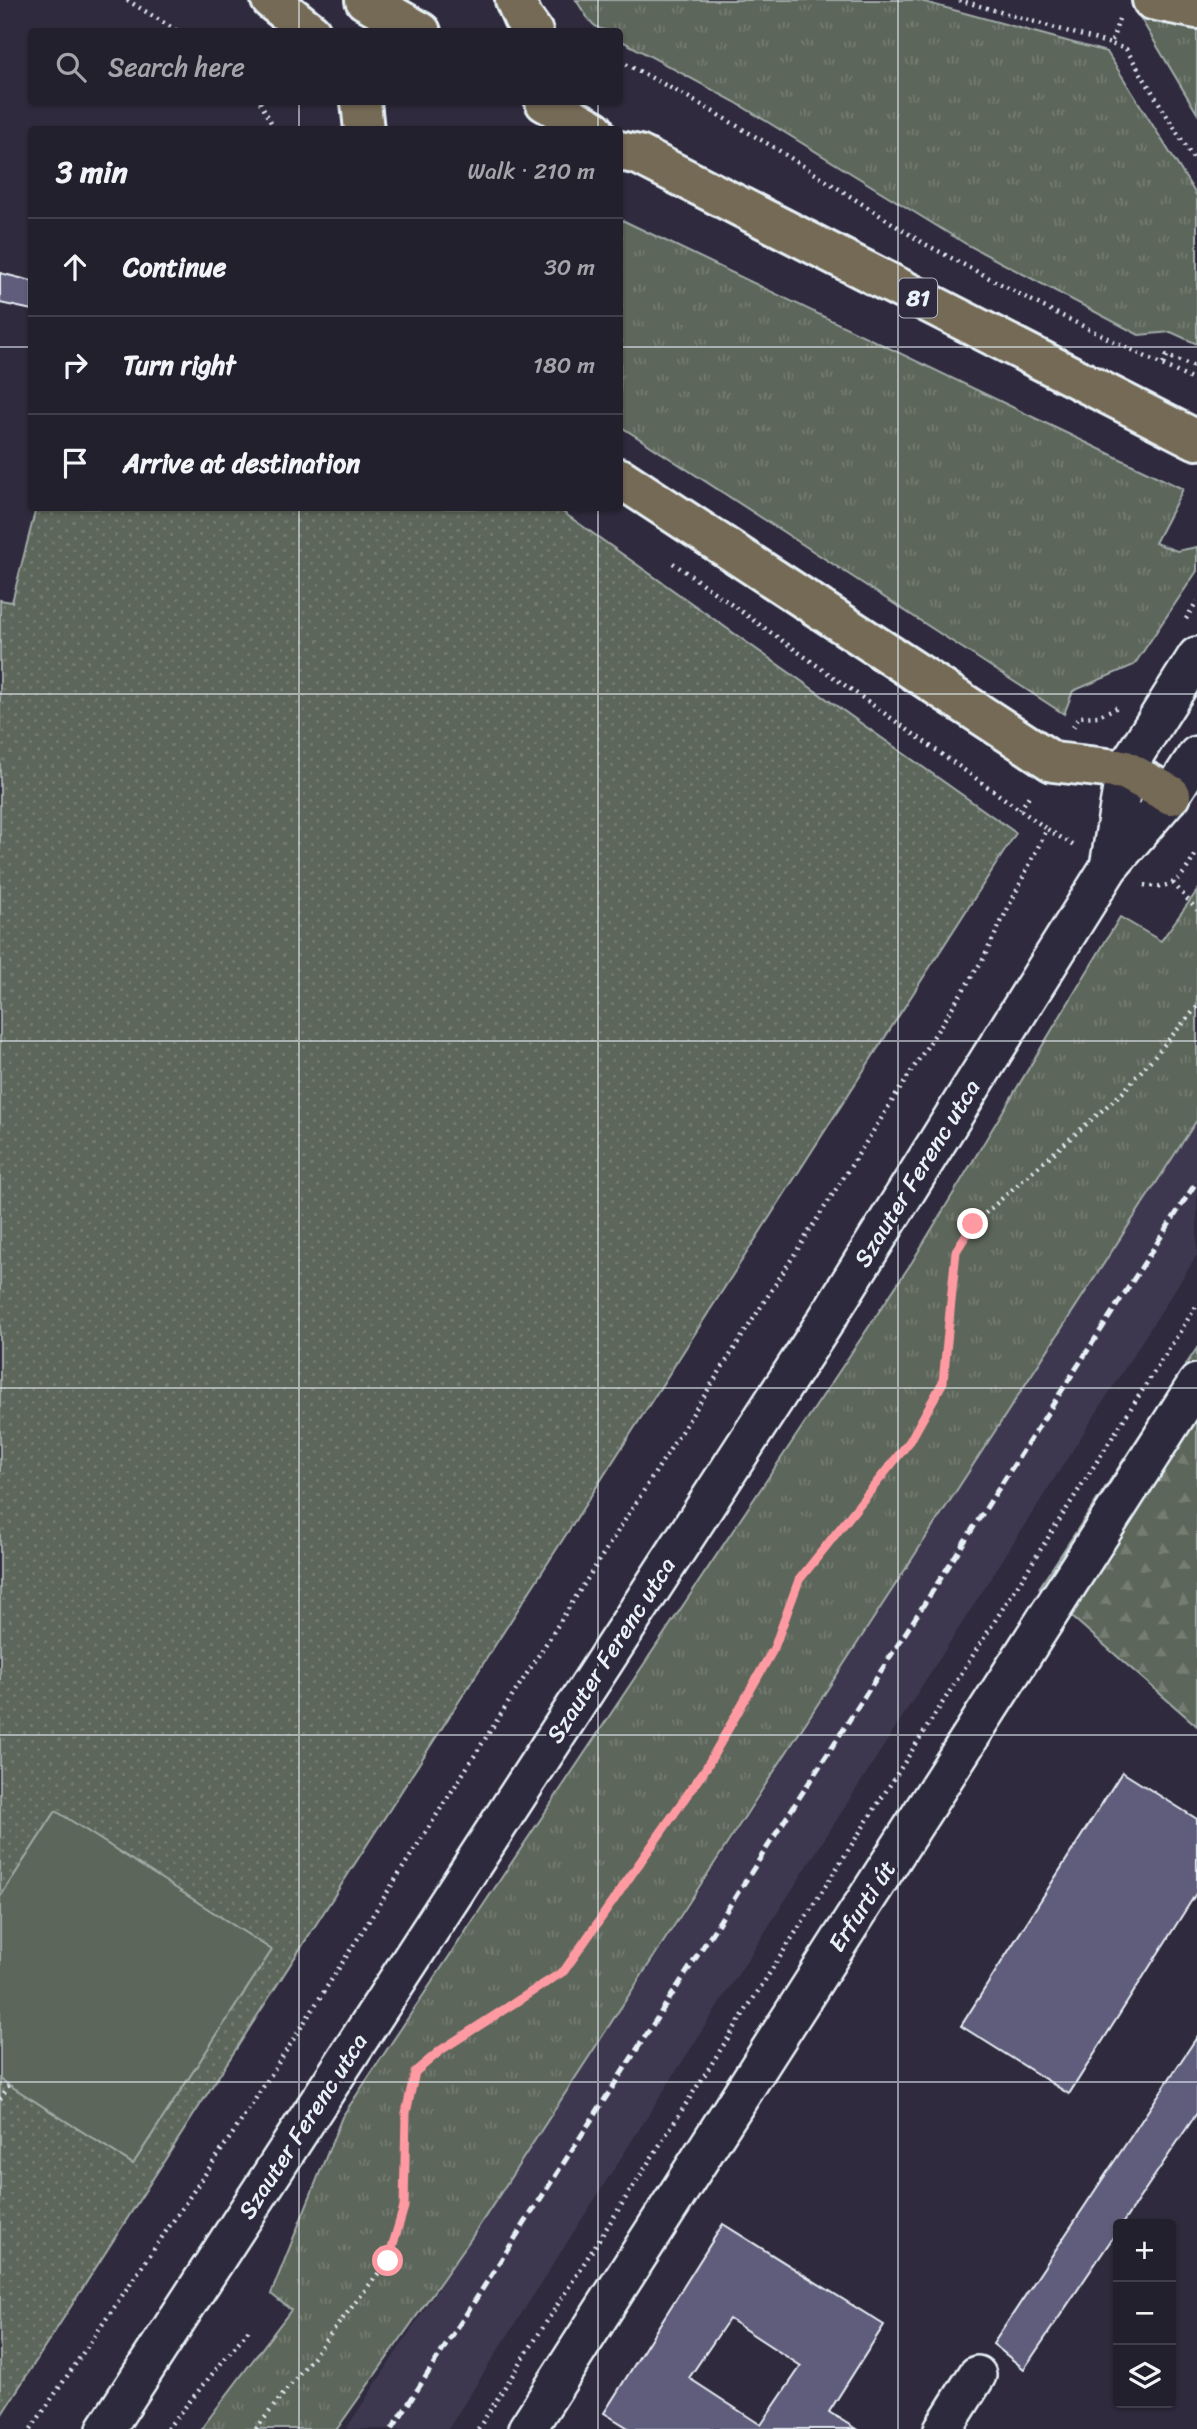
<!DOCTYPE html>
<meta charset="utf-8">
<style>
:root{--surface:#23202e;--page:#2b2836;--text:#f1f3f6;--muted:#a3a3aa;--line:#403e4a}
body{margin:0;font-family:Sriracha,sans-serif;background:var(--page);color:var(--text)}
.controls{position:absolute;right:21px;bottom:21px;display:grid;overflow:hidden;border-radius:7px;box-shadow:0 2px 5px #0004}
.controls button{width:63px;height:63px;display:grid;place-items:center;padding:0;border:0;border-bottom:2px solid var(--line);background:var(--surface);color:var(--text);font:35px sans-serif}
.stop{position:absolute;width:21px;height:21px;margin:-16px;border:5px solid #ff9aa2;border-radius:50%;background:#fff}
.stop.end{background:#ff9aa2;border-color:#fff;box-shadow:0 2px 7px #0008}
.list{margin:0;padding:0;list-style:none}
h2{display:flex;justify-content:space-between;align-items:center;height:91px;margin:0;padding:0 28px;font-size:30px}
h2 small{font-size:23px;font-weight:400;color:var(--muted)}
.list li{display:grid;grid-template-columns:46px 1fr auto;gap:21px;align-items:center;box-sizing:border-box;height:98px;padding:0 28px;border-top:2px solid var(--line)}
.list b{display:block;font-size:26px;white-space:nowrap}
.list em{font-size:23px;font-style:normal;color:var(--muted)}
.icon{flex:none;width:38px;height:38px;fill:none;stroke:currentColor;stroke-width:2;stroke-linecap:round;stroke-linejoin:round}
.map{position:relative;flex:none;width:1197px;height:2429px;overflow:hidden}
.search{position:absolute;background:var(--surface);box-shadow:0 2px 5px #0004;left:28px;top:28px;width:595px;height:77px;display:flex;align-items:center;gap:18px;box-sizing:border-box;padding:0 24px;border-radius:7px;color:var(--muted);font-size:26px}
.panel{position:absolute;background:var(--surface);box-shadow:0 2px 5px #0004;left:28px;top:126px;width:595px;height:385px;border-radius:7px}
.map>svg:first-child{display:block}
</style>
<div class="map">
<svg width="1197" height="2429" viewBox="0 0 1197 2429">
<defs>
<pattern id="grass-tufts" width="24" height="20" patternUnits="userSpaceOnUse" patternTransform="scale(1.75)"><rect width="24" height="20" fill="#5d665a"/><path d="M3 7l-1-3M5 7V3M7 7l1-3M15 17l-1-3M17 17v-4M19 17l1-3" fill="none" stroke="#747c72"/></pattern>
<pattern id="forest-firs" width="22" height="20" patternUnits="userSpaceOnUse" patternTransform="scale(1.75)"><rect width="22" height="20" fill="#5d665a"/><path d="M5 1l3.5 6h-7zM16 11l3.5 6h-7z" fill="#747c72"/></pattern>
<pattern id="park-dots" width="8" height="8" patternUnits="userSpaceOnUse" patternTransform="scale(1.75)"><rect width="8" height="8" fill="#5d665a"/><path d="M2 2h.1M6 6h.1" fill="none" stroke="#747c72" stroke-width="1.8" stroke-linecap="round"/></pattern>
</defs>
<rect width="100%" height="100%" fill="#2f2a3d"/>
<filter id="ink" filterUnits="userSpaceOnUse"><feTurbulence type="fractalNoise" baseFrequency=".0143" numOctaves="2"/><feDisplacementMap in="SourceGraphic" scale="14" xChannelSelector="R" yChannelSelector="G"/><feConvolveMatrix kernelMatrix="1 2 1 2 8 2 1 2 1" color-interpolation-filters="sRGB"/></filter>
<g filter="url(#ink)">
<path fill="#3e3950" d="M1197 1120V1255L448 2429H346L712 1871Z"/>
<path fill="url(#grass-tufts)" stroke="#a2aca9" stroke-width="2" d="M576 0H917L1107 52 1197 196V344L1171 332 1139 335 966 244 735 102 620 40V32C592 32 590 21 576 0Z
M1138 14 1197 28V113Z
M620 219 1183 489 1155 543 1177 551 1197 547V571L1134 665 1073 691 1064 714 620 426Z
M1197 891V1120L470 2240 337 2429H201L291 2310 271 2294 342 2117 912 1262 1120 917 1161 941Z"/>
<path fill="url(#forest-firs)" stroke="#a2aca9" stroke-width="2" d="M1197 1348V1726L1039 1588Z"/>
<path fill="url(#park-dots)" stroke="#a2aca9" stroke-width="2" d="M36 508H557L1016 833 0 2417V600L12 602Z"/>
<path fill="#5d665a" stroke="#a2aca9" stroke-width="2" d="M56 1811 272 1950 133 2164 0 2079V1897Z"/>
<path fill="#615d7b" stroke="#e8f1f8" stroke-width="2" fill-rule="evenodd" d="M0 273 32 281V310L0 303Z
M1122 1772 1197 1819V1892L1069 2094 961 2026Z
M1197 2037V2113L1122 2224H1118V2230L1024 2369 993 2344Z
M723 2224 884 2325 829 2412 856 2429H630L604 2413ZM729 2319 801 2366 761 2425 689 2378Z"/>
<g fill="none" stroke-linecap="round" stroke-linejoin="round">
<g stroke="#e8f1f8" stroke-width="42">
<path id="minor" d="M1109 867 1125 770 1197 656
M106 2429 823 1325 1109 867 1171 795 1197 755
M527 2429 1197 1383
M943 2429 977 2375"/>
</g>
<g stroke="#e8f1f8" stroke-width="44">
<path id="major" d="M271 0 311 32
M365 0 421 32
M515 0 523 18 533 32
M1152 0 1197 9
M361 102 364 130
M545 102 594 130
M620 151 639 155 1197 440
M620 478 1053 762 1125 770 1171 795"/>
</g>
<path stroke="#e8f1f8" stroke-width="4.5" stroke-dasharray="2 5" stroke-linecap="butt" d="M127 0 179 32
M959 0 1111 44
M1119 19 1111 44 1126 49 1197 165
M620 61 686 96 775 148 923 243 1044 307 1197 382
M260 102 275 130
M1163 364 1167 356 1197 368
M673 563 1047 829
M1186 619 1197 601
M1073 727 1079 717 1098 716 1120 706
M1020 810 1031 793
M1173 883 1197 910
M1144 885C1175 891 1183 876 1197 852
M0 2099 9 2085
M31 2429 240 2123 983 959 1047 829 1076 847
M167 2429 251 2327
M256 2429 388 2261 404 2207 406 2113 415 2072 441 2050 564 1971 706 1768 774 1648 799 1579 910 1441 943 1383 956 1251 973 1224 1123 1092 1197 1007
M478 2429 1197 1305"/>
<use href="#minor" stroke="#2f2a3d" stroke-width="37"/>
<use href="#major" stroke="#746b55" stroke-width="38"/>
<path stroke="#e8f1f8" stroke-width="5" stroke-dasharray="10 5" stroke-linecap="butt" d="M392 2429 1197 1181"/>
</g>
</g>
<g fill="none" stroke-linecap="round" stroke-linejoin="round" filter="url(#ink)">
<path stroke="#ff9aa2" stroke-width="9" d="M388 2261 404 2207 406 2113 415 2072 441 2050 564 1971 706 1768 774 1648 799 1580 910 1441 943 1382 956 1251 973 1224"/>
</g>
<path fill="none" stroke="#e8f1f8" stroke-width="2" stroke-opacity="0.55" d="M299 0V32M598 0V32M898 0V2429M299 102V130M598 102V130M0 347H32M620 347H1197M299 508V2429M598 508V2429M0 694H1197M0 1041H1197M0 1388H1197M0 1735H1197M0 2082H1197"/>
<g text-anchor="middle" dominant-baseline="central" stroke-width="6" stroke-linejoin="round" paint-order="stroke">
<rect fill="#2f2a3d" stroke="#b0b5c0" stroke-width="2" x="899" y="278.5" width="38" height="39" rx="5"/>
<g font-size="23" font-weight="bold" fill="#e8f1f8">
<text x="918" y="298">81</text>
</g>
<g font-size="24" fill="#e8f1f8" stroke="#2f2a3d">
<text transform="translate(917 1173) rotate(-58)">Szauter Ferenc utca</text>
<text transform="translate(611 1650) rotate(-57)">Szauter Ferenc utca</text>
<text transform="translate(862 1906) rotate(-57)">Erfurti út</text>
<text transform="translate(303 2126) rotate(-57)">Szauter Ferenc utca</text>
</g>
</g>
</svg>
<div class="controls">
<button>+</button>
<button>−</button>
<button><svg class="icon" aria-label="layers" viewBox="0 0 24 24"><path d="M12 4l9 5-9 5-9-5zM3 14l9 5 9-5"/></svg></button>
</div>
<div class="stop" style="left:388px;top:2261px"></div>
<div class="stop end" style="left:973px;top:1224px"></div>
<div class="search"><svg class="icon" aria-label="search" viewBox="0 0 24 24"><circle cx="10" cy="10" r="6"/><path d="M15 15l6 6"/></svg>Search here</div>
<section class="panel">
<h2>3 min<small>Walk · 210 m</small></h2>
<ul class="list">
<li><svg class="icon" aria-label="ahead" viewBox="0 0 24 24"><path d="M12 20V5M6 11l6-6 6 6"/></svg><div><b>Continue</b></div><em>30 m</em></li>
<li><svg class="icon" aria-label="right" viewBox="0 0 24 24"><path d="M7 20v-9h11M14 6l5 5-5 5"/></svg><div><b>Turn right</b></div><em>180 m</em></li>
<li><svg class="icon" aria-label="arrive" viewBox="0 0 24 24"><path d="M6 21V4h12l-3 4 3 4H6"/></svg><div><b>Arrive at destination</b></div></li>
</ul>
</section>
</div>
